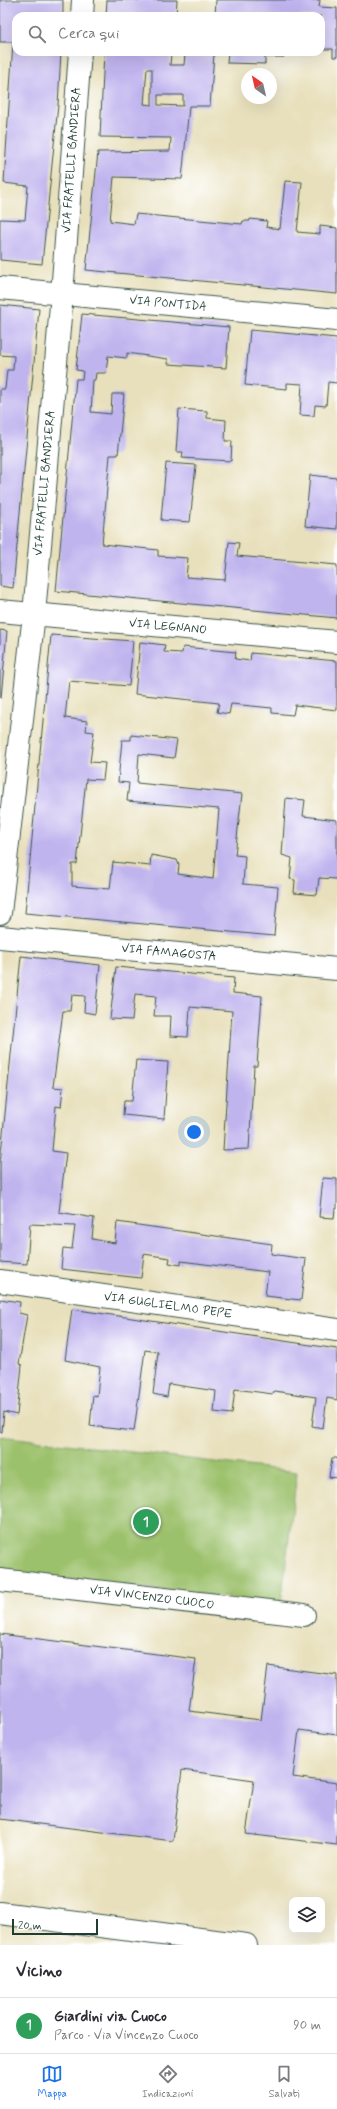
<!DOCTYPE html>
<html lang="it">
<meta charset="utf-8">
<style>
:root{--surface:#fff;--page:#f2f2f3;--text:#2b2b33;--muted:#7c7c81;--line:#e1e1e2;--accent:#1a73e8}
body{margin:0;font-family:Mynerve,sans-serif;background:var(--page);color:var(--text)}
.controls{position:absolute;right:12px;bottom:12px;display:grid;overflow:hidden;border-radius:8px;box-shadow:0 4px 16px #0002}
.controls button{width:36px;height:36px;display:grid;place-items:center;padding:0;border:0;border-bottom:1px solid var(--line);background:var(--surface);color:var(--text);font:20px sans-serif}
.compass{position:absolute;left:241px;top:68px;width:36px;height:36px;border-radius:50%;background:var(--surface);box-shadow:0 4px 16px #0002;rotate:326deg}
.scale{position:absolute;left:12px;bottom:10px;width:86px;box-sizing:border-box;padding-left:4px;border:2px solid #1f3d34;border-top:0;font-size:11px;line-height:14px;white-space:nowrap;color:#1f3d34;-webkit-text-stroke:3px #fff;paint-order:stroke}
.you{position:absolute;left:194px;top:1132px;width:14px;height:14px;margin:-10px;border:3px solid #fff;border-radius:50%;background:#1a73e8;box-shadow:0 0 0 6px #1a73e833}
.badge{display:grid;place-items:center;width:26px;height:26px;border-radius:50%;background:var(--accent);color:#fff;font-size:13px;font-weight:700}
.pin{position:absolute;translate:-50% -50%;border:2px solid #fff;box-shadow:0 1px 4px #0006}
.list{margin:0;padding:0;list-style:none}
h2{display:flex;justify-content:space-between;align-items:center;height:52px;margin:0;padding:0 16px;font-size:17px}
h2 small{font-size:13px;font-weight:400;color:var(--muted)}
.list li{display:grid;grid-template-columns:26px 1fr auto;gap:12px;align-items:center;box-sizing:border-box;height:56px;padding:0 16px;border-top:1px solid var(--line)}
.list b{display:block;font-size:15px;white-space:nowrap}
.list p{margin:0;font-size:13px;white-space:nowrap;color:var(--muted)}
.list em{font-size:13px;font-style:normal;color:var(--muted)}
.icon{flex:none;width:22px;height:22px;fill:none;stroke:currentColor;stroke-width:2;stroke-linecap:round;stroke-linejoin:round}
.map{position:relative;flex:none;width:337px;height:1945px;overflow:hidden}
.search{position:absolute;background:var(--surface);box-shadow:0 4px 16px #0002;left:12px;right:12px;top:12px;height:44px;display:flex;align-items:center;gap:10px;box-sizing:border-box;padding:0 14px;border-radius:12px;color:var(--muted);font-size:15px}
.sheet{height:108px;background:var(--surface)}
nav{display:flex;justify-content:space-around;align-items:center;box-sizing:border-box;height:56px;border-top:1px solid var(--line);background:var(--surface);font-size:11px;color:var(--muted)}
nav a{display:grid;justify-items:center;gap:2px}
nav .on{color:var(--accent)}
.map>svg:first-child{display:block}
</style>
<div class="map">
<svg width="337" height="1945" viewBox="0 0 337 1945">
<rect width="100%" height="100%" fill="#fff"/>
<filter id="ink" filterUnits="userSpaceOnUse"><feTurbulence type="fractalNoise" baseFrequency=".025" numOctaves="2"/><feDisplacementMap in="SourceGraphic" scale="8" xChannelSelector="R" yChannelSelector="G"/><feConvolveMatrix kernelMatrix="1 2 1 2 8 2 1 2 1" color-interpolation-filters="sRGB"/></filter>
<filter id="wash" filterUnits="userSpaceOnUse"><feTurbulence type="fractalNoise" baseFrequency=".012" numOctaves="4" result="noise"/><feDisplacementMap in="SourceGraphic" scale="16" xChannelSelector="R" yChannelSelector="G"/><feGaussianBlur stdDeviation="0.9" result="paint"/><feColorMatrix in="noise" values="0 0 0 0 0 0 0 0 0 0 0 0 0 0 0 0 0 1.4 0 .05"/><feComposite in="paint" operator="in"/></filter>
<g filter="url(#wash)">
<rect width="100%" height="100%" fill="#e8e0bc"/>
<path fill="#9cc16c" stroke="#5e7f50" d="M0 1436 297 1472 281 1604 0 1571Z"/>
<g id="blocks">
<path fill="#c0b4ee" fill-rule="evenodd" d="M0 0H63V16H16V52H61L58 105 42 264 0 260V219L25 220 28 186 4 183 13 42H0Z
M107 0H177L176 16H106Z
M216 0H320L319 7 337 8V57H333V49H321V16H215Z
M104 52H174V54H171L170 65H184L185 54H214L210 106H189L182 179 114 177 110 221 134 224 136 214 242 224 243 221H250V219L267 221 266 227 280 229 285 181 302 182 297 232 320 234V226L337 228V294L86 270 98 152 170 151 171 138 100 137ZM147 69H152V105L144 104ZM158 95H183V106L158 105Z
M228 52H284V57H265V64L227 63Z
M0 305 39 309 13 588 0 586V389H5L7 370H13L14 356 0 355Z
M82 314 229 327 226 368 168 364V359L127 353V358L108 356 106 373H96L95 380H93L91 412 111 414 112 394H124L118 455H110L102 544 158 550V556L188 558 186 577 225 580 229 542 239 543 237 556 337 565V618L56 591 76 379H82L83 371 76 370Z
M250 330 337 338V383L328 382 326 406 315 405 314 416 300 415 302 384 287 383V389L245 385Z
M179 409 207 411V418L226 420 225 441H232L231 461 182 458 183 452H176Z
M166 463 196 465 190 522 161 520Z
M310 475 337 478V529L305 526Z
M0 630 7 631 1 698H0Z
M51 635 133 641 129 686 69 681 65 718 87 721 86 731 94 732 90 762 105 763 103 780 86 779 77 864H72V886L110 889 113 862 150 866 151 855 177 860 179 865 178 874 213 879 219 809 127 801 129 783 118 782 122 740H131V735L177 740 174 758 139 754 137 783 242 794 235 855 245 856 243 884 278 887 274 936 25 913Z
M140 642 165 645 164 652 182 653 183 647 236 652 235 659 250 661 251 653 337 661V710L295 705 293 715 272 713V708L231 704 229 714 217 712 219 703 135 694Z
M286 798 305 800 303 816 337 820V879L319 878 317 895 294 893 295 880 290 879 292 858 282 855Z
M21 956 100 965 95 1014 84 1012 85 996 72 995 70 1011H63L53 1087 63 1088 61 1107 56 1106 52 1151 66 1153 59 1212 94 1218 92 1239 115 1243 117 1222 272 1244 271 1254 306 1259 301 1300 265 1296 268 1272 181 1261V1265L169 1263 170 1258 144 1254 141 1278 61 1269 63 1248 72 1249 75 1226 30 1224 27 1264 0 1262V1163Z
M116 967 234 978 233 993 262 996 257 1066H254L249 1149 223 1150 232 1011 190 1007 188 1037 170 1036 171 1016H154L156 996 135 994 132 1020 110 1019Z
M136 1060 168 1062 164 1119 123 1115 124 1101H132Z
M323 1178 337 1179V1209H335L334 1218 319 1217Z
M0 1299 20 1302 19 1313 27 1315 19 1364 22 1365 17 1415 4 1412 2 1432H0Z
M72 1309 337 1349V1400L327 1398 323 1428 312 1426 316 1397 274 1391 273 1394 235 1389 232 1414 214 1412 216 1391 169 1384 167 1397 153 1394 158 1352 145 1350 134 1431 90 1426 93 1395 97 1396 100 1367 65 1360Z
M332 1458H337V1478L329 1477Z
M0 1634 196 1659 189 1711 261 1720 268 1666 337 1675V1735L299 1730 293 1777 337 1783V1845L246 1834 254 1780 182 1770 173 1841 0 1819Z"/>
</g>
</g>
<g filter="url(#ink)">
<use href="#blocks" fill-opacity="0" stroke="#3d5548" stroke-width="1"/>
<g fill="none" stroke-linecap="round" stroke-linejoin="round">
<g stroke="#3d5548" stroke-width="24">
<path id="minor" d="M82 16 83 0
M0 611 337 642
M0 913 34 614 62 294 80 52
M0 937 337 969
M0 1281 337 1330
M0 1580 304 1615
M0 1913 246 1945"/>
</g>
<g stroke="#3d5548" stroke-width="24">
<path id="tertiary" d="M0 288 337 320"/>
</g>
<use href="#minor" stroke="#fff" stroke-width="22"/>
<use href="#tertiary" stroke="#fff" stroke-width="22"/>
</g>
</g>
<g text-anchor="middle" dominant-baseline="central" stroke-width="3" stroke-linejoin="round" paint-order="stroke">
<g font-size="12" fill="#1f3d34" stroke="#fff">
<text transform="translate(72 160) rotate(-86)">VIA FRATELLI BANDIERA</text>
<text transform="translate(168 304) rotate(5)">VIA PONTIDA</text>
<text transform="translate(45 483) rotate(-85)">VIA FRATELLI BANDIERA</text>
<text transform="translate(168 627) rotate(5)">VIA LEGNANO</text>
<text transform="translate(169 953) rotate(5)">VIA FAMAGOSTA</text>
<text transform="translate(168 1306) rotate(8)">VIA GUGLIELMO PEPE</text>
<text transform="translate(152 1598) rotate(7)">VIA VINCENZO CUOCO</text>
</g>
</g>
</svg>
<div class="controls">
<button><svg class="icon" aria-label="layers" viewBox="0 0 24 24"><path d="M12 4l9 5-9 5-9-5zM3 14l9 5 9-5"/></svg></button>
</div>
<svg class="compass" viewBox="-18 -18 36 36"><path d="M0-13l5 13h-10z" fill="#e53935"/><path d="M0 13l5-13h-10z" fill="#7c7c81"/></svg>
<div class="scale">20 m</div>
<div class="you"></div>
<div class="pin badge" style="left:146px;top:1522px;background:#2e9e5b">1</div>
<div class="search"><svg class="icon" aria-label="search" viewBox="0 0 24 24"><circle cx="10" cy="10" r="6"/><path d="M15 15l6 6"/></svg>Cerca qui</div>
</div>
<section class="sheet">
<h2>Vicino<small></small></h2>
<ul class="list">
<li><span class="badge" style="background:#2e9e5b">1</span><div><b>Giardini via Cuoco</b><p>Parco · Via Vincenzo Cuoco</p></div><em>90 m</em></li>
</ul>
</section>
<nav>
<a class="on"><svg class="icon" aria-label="map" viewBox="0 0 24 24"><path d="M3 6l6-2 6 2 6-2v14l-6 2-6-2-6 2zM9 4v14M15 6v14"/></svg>Mappa</a>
<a><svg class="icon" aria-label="directions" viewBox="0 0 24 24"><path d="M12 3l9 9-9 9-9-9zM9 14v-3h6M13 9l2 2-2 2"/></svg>Indicazioni</a>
<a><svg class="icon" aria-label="saved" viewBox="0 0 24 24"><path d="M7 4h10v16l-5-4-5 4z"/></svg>Salvati</a>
</nav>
